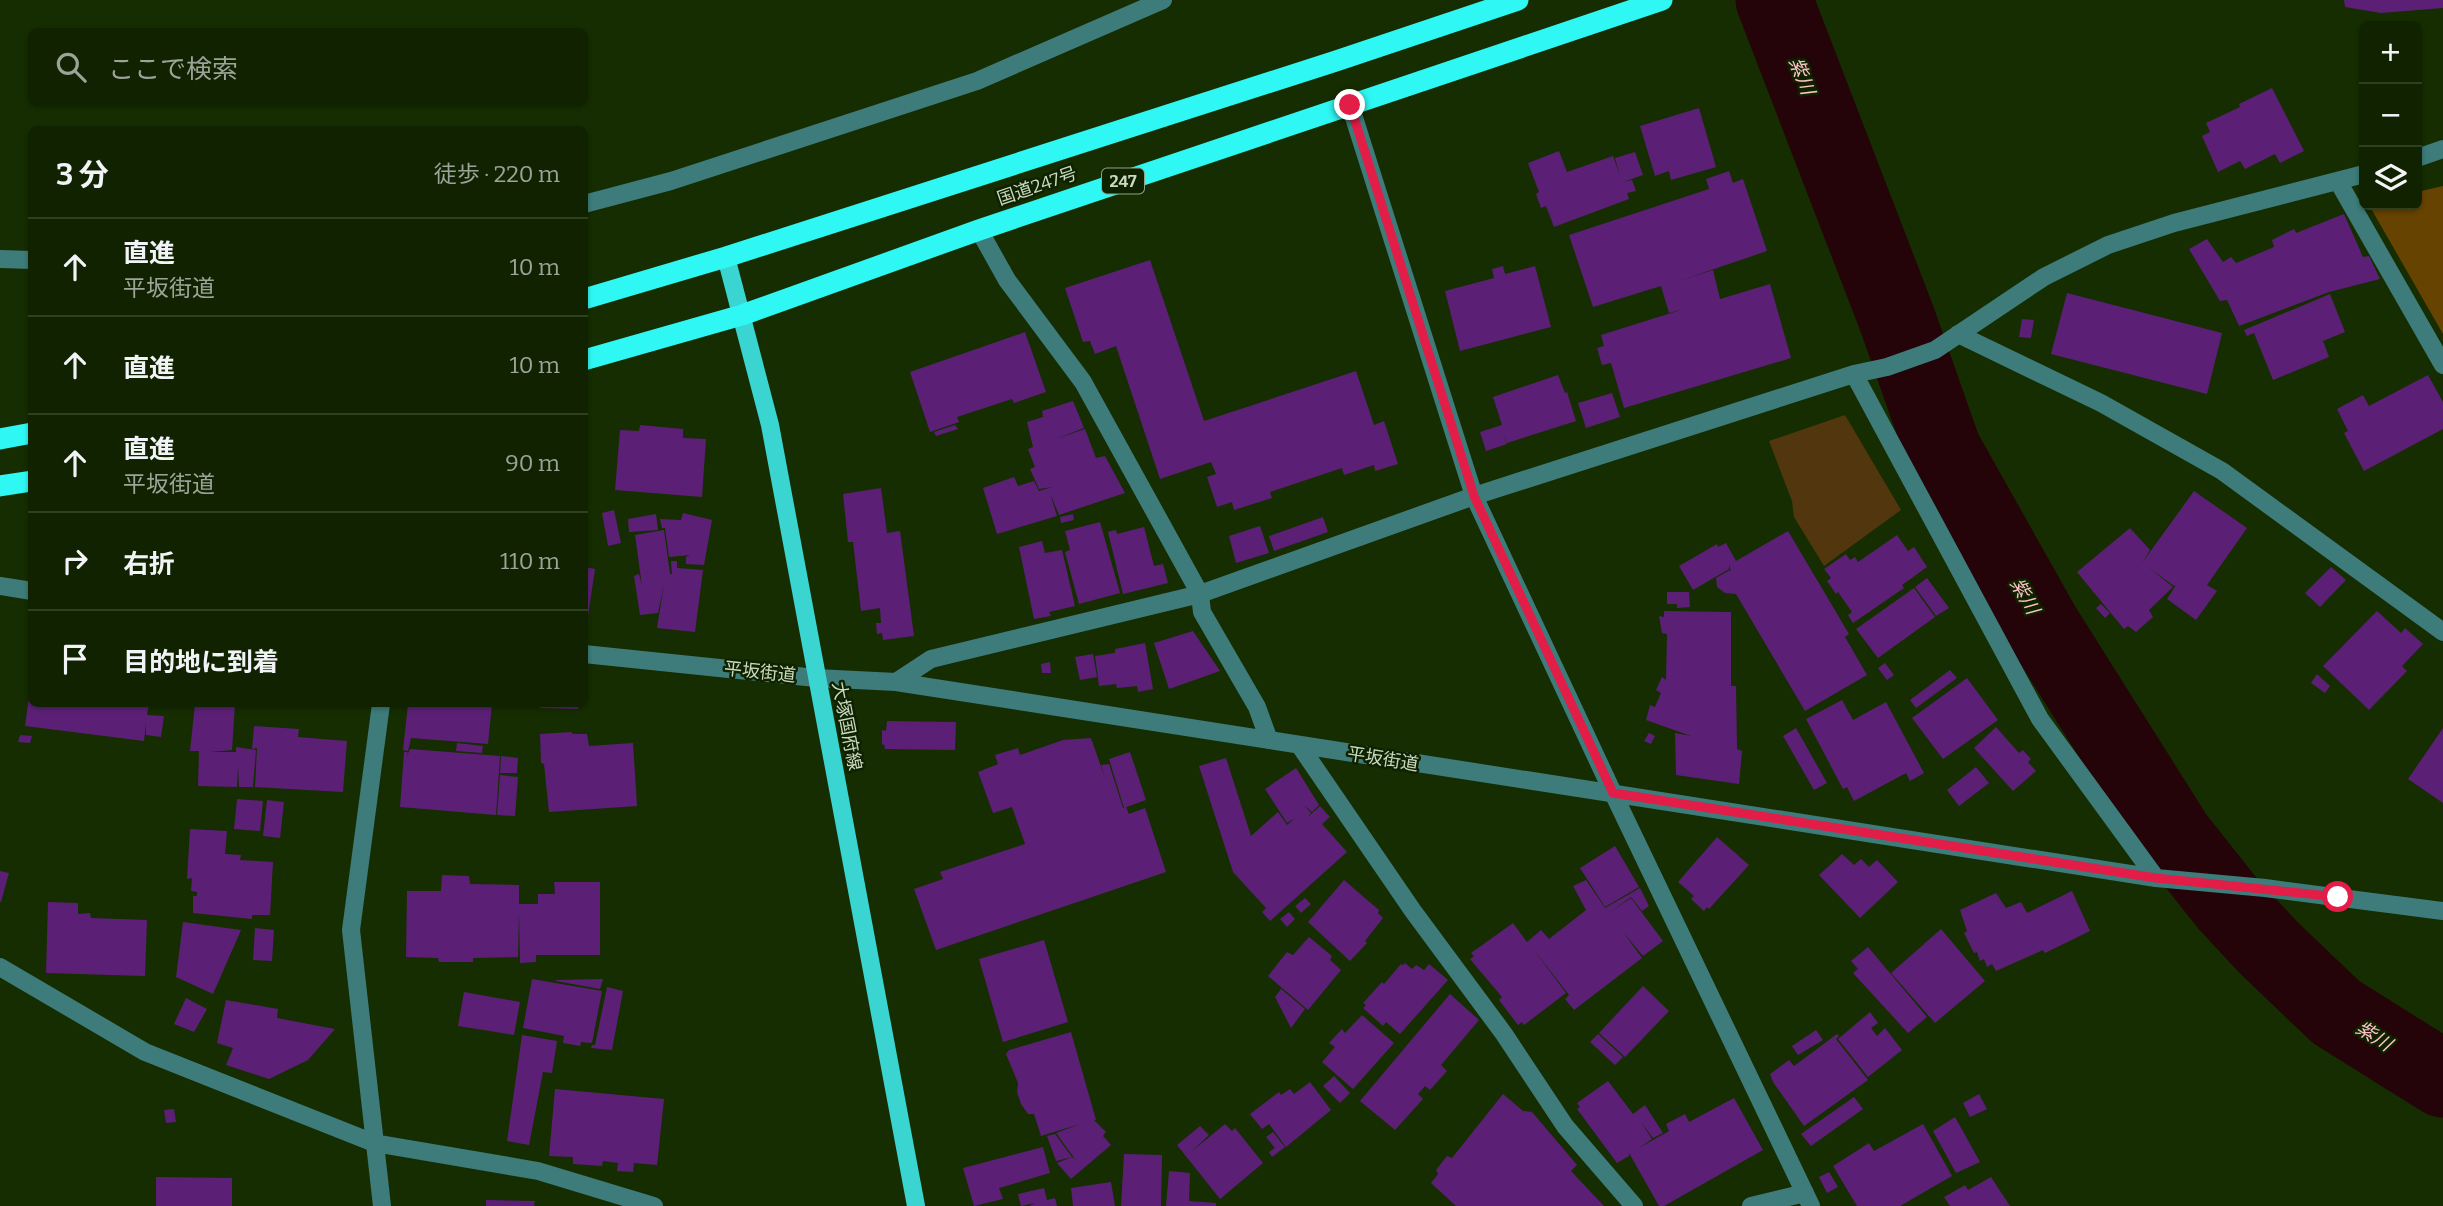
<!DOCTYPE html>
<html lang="ja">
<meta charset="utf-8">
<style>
:root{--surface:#102200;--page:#1e2f0f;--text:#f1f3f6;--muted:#9ca499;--line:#303f22}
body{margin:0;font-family:Bitter,"Noto Sans JP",serif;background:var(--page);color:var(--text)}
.controls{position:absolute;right:21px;top:21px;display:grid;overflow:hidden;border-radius:10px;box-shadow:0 2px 5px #0004}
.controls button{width:63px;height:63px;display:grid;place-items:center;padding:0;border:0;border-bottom:2px solid var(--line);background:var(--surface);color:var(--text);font:35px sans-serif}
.stop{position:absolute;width:21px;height:21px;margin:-16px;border:5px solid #e11d48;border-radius:50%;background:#fff}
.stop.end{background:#e11d48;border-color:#fff;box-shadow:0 2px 7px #0008}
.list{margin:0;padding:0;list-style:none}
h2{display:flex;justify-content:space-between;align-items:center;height:91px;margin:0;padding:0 28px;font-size:30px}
h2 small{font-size:23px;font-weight:400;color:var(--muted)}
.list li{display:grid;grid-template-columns:46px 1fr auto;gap:21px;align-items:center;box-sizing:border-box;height:98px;padding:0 28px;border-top:2px solid var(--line)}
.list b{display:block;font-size:26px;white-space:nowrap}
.list p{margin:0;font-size:23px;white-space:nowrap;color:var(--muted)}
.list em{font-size:23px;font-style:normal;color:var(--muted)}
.icon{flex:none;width:38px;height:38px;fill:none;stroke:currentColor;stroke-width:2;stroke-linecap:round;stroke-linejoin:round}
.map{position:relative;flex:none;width:2443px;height:1206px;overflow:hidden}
.search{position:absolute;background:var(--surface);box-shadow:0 2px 5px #0004;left:28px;top:28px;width:560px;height:77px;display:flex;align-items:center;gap:18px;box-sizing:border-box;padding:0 24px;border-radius:10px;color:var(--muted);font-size:26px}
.panel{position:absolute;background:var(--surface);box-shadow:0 2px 5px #0004;left:28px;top:126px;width:560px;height:581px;border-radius:10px}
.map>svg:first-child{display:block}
</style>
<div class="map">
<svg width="2443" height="1206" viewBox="0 0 2443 1206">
<rect width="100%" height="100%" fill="#152d00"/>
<path fill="#52370e" d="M1845 415 1901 510 1824 566 1794 517 1792 501 1769 441Z"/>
<path fill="#674302" d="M2443 186V334L2369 205H2417V192Z"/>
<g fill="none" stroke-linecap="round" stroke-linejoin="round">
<path stroke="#240309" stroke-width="77" d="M1774 0 1897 319 1943 450 2042 626 2175 837 2228 904 2268 947 2336 1012 2443 1079"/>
</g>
<path fill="#5b2076" d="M2344 0H2443V8L2381 13 2345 7Z
M2272 88 2304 151 2280 163 2275 154 2245 169 2240 161 2218 172 2202 136 2210 132 2206 123 2240 107 2239 104Z
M1699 108 1716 167 1671 180 1669 171 1655 176 1640 126Z
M1559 151 1567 172 1613 156 1620 176 1615 158 1635 152 1643 175 1623 182 1632 180 1636 191 1627 193 1629 199 1554 227 1546 206 1541 208 1536 194 1539 192 1528 163Z
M1729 171 1733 183 1743 179 1767 251 1673 283 1713 270 1720 299 1770 284 1791 358 1624 408 1611 363 1602 365 1597 348 1604 346 1601 335 1684 309 1669 313 1661 286 1593 307 1569 235 1709 189 1706 179Z
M2344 214 2363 257 2369 256 2380 279 2329 292 2239 326 2227 300 2220 301 2189 249 2207 239 2223 262 2231 257 2236 263 2274 247 2272 240 2294 229 2296 233Z
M1150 260 1204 421 1356 371 1374 425 1384 421 1398 464 1375 471 1374 465 1344 475 1342 468 1270 492 1272 498 1234 510 1232 502 1217 507 1207 477 1216 474 1211 462 1160 479 1116 346 1095 354 1090 341 1083 342 1065 288Z
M1503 266 1505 274 1535 266 1551 327 1460 351 1445 291 1494 278 1492 269Z
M2067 293 2222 333 2207 394 2051 354Z
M2330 294 2345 332 2323 341 2329 357 2273 380 2254 333 2247 336 2244 330Z
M2022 319 2034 320 2031 338 2019 337Z
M1025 332 1046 392 1014 403 1012 399 957 417 959 422 930 432 910 372Z
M1558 375 1565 393 1567 392 1576 421 1507 443 1503 434 1507 444 1486 451 1480 432 1502 425 1493 397Z
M2428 375 2443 402V429L2364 471 2344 433 2348 431 2337 409 2363 395 2369 406Z
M1612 393 1620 417 1586 428 1578 403Z
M1073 401 1084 428 1056 439 1085 429 1096 458 1105 456 1125 493 1059 515 1050 493 1057 516 997 534 983 488 1014 477 1018 486 1034 481 1039 491 1052 487 1039 489 1030 469 1035 467 1028 449 1033 447 1027 422 1043 417 1042 411Z
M640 425 683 429V438L706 439 702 497 615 490 620 430 639 431Z
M955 425 958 429 936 436 934 432Z
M881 488 887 533 900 531 914 636 883 640 882 633 877 634 876 623H881L880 608 861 611 853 542H848L843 494Z
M2194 491 2247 528 2207 585 2217 591 2196 620 2167 599 2176 585 2174 586 2148 567 2173 587 2149 610 2153 617 2136 632 2128 626 2124 629 2077 572 2130 528 2150 550 2142 563Z
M614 510 621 543 608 546 602 513Z
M683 513 712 520 704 565 686 564V557L690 555 669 557 665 528H662L660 519 681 520Z
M656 514 658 530 629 532 628 519Z
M1073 514 1074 520 1061 523 1060 517Z
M1323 517 1328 532 1274 551 1269 536Z
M1100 522 1120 593 1079 604 1065 552 1070 550 1065 531Z
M1260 526 1269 553 1236 563 1229 536Z
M1144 527 1154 566 1163 564 1168 583 1123 594 1108 532 1116 530 1117 534Z
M664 530 670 574H672L671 561H677V568L703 570 695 632 657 628 664 584 658 613 640 615 634 576 639 574 642 586 635 535Z
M1788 531 1849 634 1845 637 1867 675 1805 711 1736 594 1725 593 1717 587 1716 578 1730 570 1731 572 1729 564V569L1693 590 1679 566 1717 544 1718 547 1726 543 1736 561Z
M1897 535 1908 551 1914 547 1927 567 1902 585 1904 588 1853 623 1848 615 1852 612 1838 592 1836 594 1827 581 1831 578 1824 569 1846 554 1850 560 1855 557 1858 562Z
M1042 541 1045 553 1062 550 1075 606 1049 612 1051 616 1034 619 1019 547Z
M584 567 595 569 588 616 584 615Z
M2331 567 2346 580 2320 607 2305 593Z
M1927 578 1949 608 1936 616 1915 587Z
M1914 588 1935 617 1878 658 1856 629Z
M1667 592H1689L1690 607 1677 608V604H1667Z
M2101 604 2110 613 2105 618 2096 608Z
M1664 611 1731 612V686H1736L1737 749 1742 751 1739 784 1676 775 1675 733 1691 736 1646 720 1650 705 1655 707 1661 693 1656 690 1662 677 1666 680 1667 634 1662 633 1659 616 1664 617Z
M2377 611 2401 633 2405 628 2423 644 2402 666 2407 671 2369 710 2323 666Z
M1193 631 1220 671 1169 689 1154 643Z
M1145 643 1153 689 1138 692 1137 686 1117 688 1116 684 1099 686 1095 656 1115 653V649Z
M1093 654 1097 677 1080 680 1075 657Z
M1050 662 1051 673H1042L1041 664Z
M1885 663 1894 675 1887 680 1878 668Z
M1950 670 1957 678 1916 708 1910 700Z
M2317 674 2330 686 2325 693 2311 683Z
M1967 678 1998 720 1943 759 1912 718Z
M30 689 32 704H149L147 715 164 716 161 737 146 735V723L144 741 25 726Z
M1842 700 1853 720 1886 702 1924 773 1910 781 1906 773 1854 801 1847 787 1843 789 1806 719Z
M195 704H235L232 750 210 752H236V747L256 750 253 787H239L238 766 237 787 198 786 199 751H190Z
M408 704H492L488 744 411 738 408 751 403 750Z
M540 704H579L578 709 540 708Z
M887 721 956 722 955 750 885 749 884 744 882 745V730L886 731Z
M254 726 299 729 298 737 347 741 343 792 255 787 257 748 252 749Z
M1996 727 2019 753 2023 750 2031 759 2028 762 2036 771 2013 791 1974 748Z
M1796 728 1827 783 1814 790 1783 736Z
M2443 728V803L2408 779Z
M571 732 573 734H587L589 746 633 743 637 806 549 812 544 764 541 763 540 734Z
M1649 733 1655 736 1651 744 1644 741Z
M20 735 32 736 30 743 18 742Z
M1091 738 1106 781 1101 765 1109 764 1123 808 1126 807 1129 814 1145 808 1166 872 936 950 914 889 943 879 940 872 1025 844 1012 807 993 813 978 772 998 764 995 755 1018 748 1020 755 1063 740Z
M457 743 483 746 482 753 456 751Z
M410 749 500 756 496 815 400 807 404 752H408L406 758Z
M1130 752 1146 800 1124 808 1109 759Z
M501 756 518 758 517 773H500Z
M1226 758 1251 836 1278 812 1287 825 1295 818 1287 823 1265 789 1296 768 1319 805 1312 812 1304 805 1311 813 1308 817 1320 806 1330 817 1322 824 1347 852 1270 921 1262 912 1266 908 1233 872 1199 766Z
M1976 767 1989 783 1959 806 1947 790Z
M500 775 518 777 515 816 497 815Z
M237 799 263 801 260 831 234 829Z
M267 800 284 802 280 838 263 836Z
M190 829 227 831 225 854 241 855 240 860 273 862 270 915H252V919L193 913V896H197V892L191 891 192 878 187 879Z
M1717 837 1749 865 1709 909 1707 907 1704 911 1691 899 1694 896 1678 882Z
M1615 846 1639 887 1605 907 1580 868Z
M1842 854 1854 865 1861 859 1869 867 1877 860 1898 882 1860 918 1819 875Z
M0 871 9 873 1 902H0Z
M442 875 469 876 470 884 519 885V904H538V894H555L554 882H600V955H536V962L520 963 519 912 518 957 473 958V962H439L438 958 406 957 407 891H441Z
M1344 880 1379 910 1378 913 1383 918 1365 941 1367 943 1350 961 1308 922Z
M1586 880 1605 908 1640 888 1649 906 1642 911 1631 897 1609 913 1631 898 1663 941 1643 956 1623 932 1642 958 1574 1010 1565 999 1569 995 1530 945 1566 993 1524 1025 1522 1022 1518 1025 1499 1000 1502 997 1470 959 1474 956 1471 953 1513 923 1527 942 1541 930 1549 939 1586 910 1573 886Z
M2072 891 2090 931 2045 953 2043 950 1996 971 1992 964 1987 967 1984 959 1980 961 1977 952 1974 953 1964 933 1967 931 1960 910 1996 893 2006 908 2021 902 2027 913Z
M1305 898 1311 904 1301 913 1295 906Z
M48 902 78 903V914L90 913 91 918 147 920 145 976 46 973Z
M1289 912 1295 919 1287 927 1280 919Z
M183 922 241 930 213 994 176 977Z
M255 928 274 930 272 961 253 960Z
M1941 929 1985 981 1935 1023 1891 973Z
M1309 937 1332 956 1330 960 1341 970 1308 1010 1268 976 1287 952 1293 955Z
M1044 940 1068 1022 1003 1042 979 959Z
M1868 947 1927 1017 1908 1033 1853 973 1858 969 1851 961Z
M1405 963 1412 969 1416 965 1424 970 1429 964 1448 980 1400 1034 1386 1022 1383 1026 1363 1008 1366 1005 1363 1003 1382 982 1384 984 1401 964 1403 965Z
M532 979 602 991 592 1043 581 1042 580 1046 563 1043 564 1036 523 1028Z
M603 979 600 989 556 981V980Z
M1643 986 1669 1011 1625 1057 1599 1033Z
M607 987 623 991 612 1050 591 1048 592 1045H595Z
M1281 989 1305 1009 1291 1028 1275 997Z
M464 992 520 1002 514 1035 458 1026Z
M1450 994 1479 1020 1441 1065 1447 1071 1430 1090 1425 1086 1418 1094 1423 1099 1395 1130 1360 1101Z
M186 998 207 1009 194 1032 174 1024Z
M226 1000 278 1009 277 1018 335 1029 308 1060 269 1079 226 1065 233 1048 217 1043Z
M1870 1012 1878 1023 1871 1028 1877 1036 1885 1028 1902 1050 1868 1077 1838 1039Z
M1362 1015 1394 1043 1353 1089 1322 1062 1335 1047 1329 1043 1342 1029 1345 1033Z
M1816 1030 1823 1040 1798 1055 1792 1046Z
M1071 1032 1096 1120H1094L1106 1132 1103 1136 1111 1145 1071 1179 1057 1163 1072 1157 1075 1159 1056 1133 1080 1124 1041 1136 1034 1114H1028L1021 1104 1017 1092 1018 1083 1006 1054 1009 1050Z
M1598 1034 1623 1057 1615 1065 1590 1042Z
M1837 1034 1839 1036 1836 1039 1868 1080 1804 1126 1773 1082 1770 1074 1789 1060 1794 1066Z
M522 1035 557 1041 552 1073 543 1072 529 1145 507 1141Z
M1334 1076 1350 1093 1340 1103 1323 1086Z
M1608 1081 1633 1114 1645 1105 1663 1133 1653 1138 1641 1122 1652 1139 1639 1148 1669 1131 1666 1124 1685 1114 1689 1122 1734 1098 1763 1150 1664 1206H1659L1629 1153V1156L1617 1163 1577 1109 1580 1107 1577 1103Z
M1310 1082 1331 1110 1286 1147 1269 1124 1262 1129 1250 1114 1279 1092 1281 1095 1290 1089 1294 1094Z
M555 1089 664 1099 657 1165 634 1163 633 1172 617 1171 618 1163 603 1161 602 1166 573 1164V1157L549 1156Z
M1503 1094 1523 1111 1532 1112 1577 1165 1571 1171 1604 1206H1456L1431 1183 1438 1174 1436 1170 1447 1156 1452 1158Z
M1979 1094 1987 1109 1970 1117 1963 1103Z
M1854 1097 1863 1109 1811 1146 1801 1134Z
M174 1109 176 1122 166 1123 164 1110Z
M1955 1117 1980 1162 1956 1173 1933 1131Z
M1225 1124 1232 1131 1235 1128 1263 1163 1220 1199 1177 1145 1200 1126 1209 1135 1191 1152Z
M1923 1124 1952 1176 1900 1206H1857L1833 1166 1869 1143 1874 1151Z
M1273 1132 1285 1147 1272 1157 1269 1152 1275 1148 1266 1137Z
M1055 1134 1072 1157 1056 1161 1047 1136Z
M1043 1147 1050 1173 999 1188 1003 1199 974 1206 963 1168Z
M1124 1154 1162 1155 1161 1206H1121Z
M1169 1171 1190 1173 1189 1201 1216 1203V1206H1166Z
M1829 1172 1838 1187 1827 1193 1819 1177Z
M156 1177 232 1178V1206H156Z
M1991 1177 2010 1206H1950L1944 1197 1965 1185 1968 1190Z
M1111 1182 1115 1206H1073L1071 1188Z
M1044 1188 1047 1200 1055 1198 1057 1206H1029L1035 1203 1021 1206 1018 1194Z
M486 1200 535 1201 534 1206H486Z"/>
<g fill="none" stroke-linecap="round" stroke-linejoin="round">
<path stroke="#3d7c7a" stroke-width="18" d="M1350 105 1474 496 1613 793 1811 1206
M2417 158 2443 149
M2339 183 2443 365
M584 204 671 181 977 81 1163 0
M979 230 1007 280 1083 382 1200 594 1202 612 1257 707 1269 740
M0 259 32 260
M1958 334 2101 403 2222 471 2443 632
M1854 374 2040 719 2156 878
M0 586 32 591
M584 654 816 678 896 682 2156 878 2265 888 2443 911
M896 682 931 659 1200 594 1474 496 1854 374 1887 367 1935 350 2044 277 2108 245 2174 223 2364 174
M381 704 351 930 382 1206
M1300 746 1413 911 1504 1034 1565 1126 1634 1206
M0 967 145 1052 374 1143 538 1171 654 1206
M1751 1206 1805 1193"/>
<path stroke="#3ad4d1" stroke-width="18" d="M726 257 770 425 916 1206"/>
<path stroke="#2ff7f3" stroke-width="21" d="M584 299 726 257 1336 61 1518 0
M584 360 742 315 979 230 1662 0
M0 439 32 433
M0 486 32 481"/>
</g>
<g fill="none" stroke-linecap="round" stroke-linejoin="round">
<path stroke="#e11d48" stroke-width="9" d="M1350 105 1474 496 1613 793 2156 878 2338 897"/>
</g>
<g text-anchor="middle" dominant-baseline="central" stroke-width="5" stroke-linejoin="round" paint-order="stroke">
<rect fill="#0f2200" stroke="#92a386" stroke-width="2" x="1102" y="168.5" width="42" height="25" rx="5"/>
<g font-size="16" font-weight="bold" fill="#cadac0">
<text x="1123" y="181">247</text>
</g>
<g font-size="18" fill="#cadac0" stroke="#0f2200">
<text transform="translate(1037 186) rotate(-19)">国道247号</text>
<text transform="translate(760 672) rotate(6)">平坂街道</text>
<text transform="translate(847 726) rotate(79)">大塚国府線</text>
<text transform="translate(1383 759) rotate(9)">平坂街道</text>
</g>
<g font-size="19" font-style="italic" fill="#ffc2c7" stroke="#0f2200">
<text transform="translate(1802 76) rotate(69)">紫川</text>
<text transform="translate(2025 596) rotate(60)">紫川</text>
<text transform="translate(2374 1036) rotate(32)">紫川</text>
</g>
</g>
</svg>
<div class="controls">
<button>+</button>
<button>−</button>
<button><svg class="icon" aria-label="layers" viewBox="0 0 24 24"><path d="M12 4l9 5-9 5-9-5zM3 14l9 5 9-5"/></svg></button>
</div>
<div class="stop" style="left:2338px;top:897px"></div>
<div class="stop end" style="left:1350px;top:105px"></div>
<div class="search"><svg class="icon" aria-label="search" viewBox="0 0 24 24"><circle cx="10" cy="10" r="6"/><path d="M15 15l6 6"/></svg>ここで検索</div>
<section class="panel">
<h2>3 分<small>徒歩 · 220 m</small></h2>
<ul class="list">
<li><svg class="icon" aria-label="ahead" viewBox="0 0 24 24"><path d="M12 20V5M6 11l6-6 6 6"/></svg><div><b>直進</b><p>平坂街道</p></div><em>10 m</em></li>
<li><svg class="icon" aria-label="ahead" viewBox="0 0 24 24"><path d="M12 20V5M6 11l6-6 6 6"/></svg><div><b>直進</b></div><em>10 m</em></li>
<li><svg class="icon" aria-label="ahead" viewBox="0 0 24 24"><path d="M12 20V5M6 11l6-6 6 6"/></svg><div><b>直進</b><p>平坂街道</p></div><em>90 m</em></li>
<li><svg class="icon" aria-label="right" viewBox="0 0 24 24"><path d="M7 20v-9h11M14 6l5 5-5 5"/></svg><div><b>右折</b></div><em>110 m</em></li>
<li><svg class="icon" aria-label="arrive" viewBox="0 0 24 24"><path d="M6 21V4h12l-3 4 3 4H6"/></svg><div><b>目的地に到着</b></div></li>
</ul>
</section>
</div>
